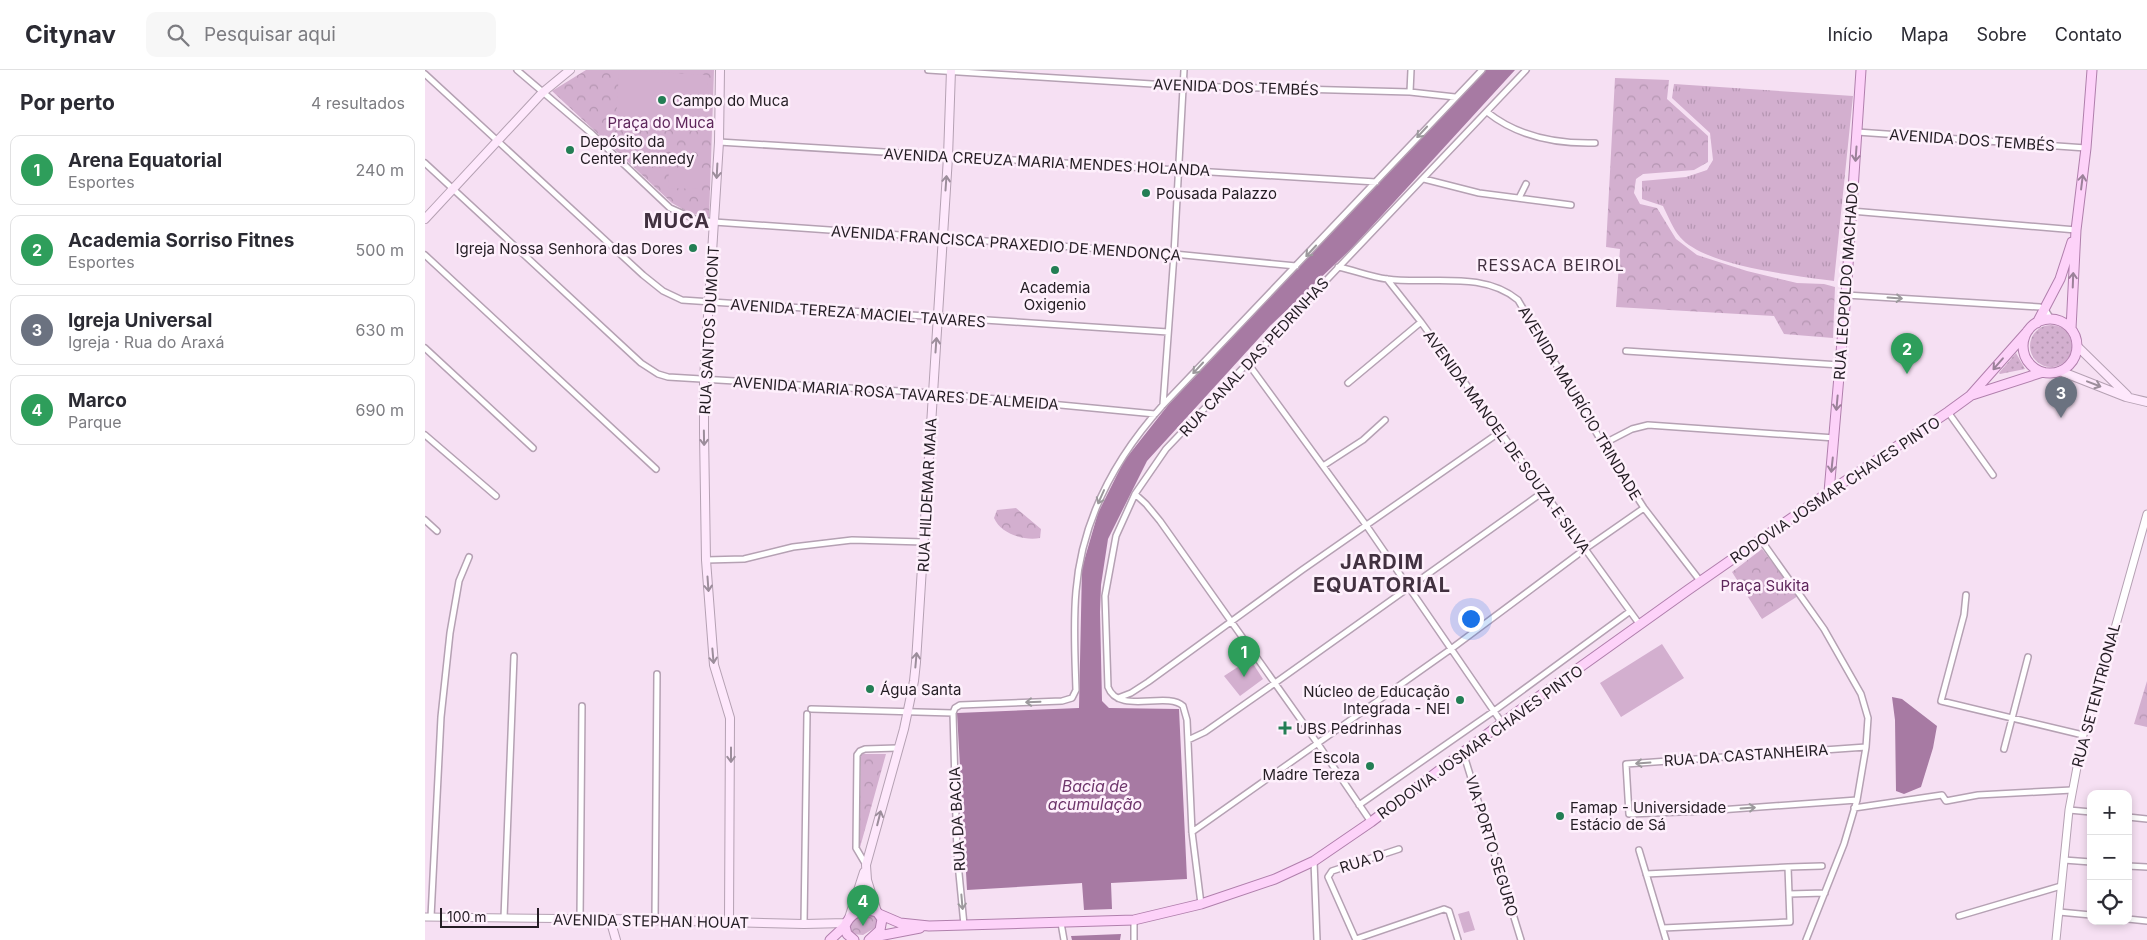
<!DOCTYPE html>
<html lang="pt">
<meta charset="utf-8">
<style>
:root{--surface:#fff;--page:#f7f7f7;--text:#2b2b33;--muted:#7c7c81;--line:#e1e1e2;--accent:#237e54}
body{margin:0;font-family:Inter,sans-serif;background:var(--page);color:var(--text)}
.controls{position:absolute;right:15px;bottom:15px;display:grid;overflow:hidden;border-radius:10px;box-shadow:0 2px 8px #0003}
.controls button{width:45px;height:45px;display:grid;place-items:center;padding:0;border:0;border-bottom:1px solid var(--line);background:var(--surface);color:var(--text);font:25px sans-serif}
.scale{position:absolute;left:15px;bottom:12px;width:99px;box-sizing:border-box;padding-left:5px;border:2px solid #241d24;border-top:0;font-size:14px;line-height:18px;white-space:nowrap;color:#241d24;-webkit-text-stroke:4px #fef0fc;paint-order:stroke}
.you{position:absolute;left:1045px;top:548px;width:18px;height:18px;margin:-12px;border:4px solid #fff;border-radius:50%;background:#1a73e8;box-shadow:0 0 0 8px #1a73e833}
.badge{display:grid;place-items:center;width:32px;height:32px;border-radius:50%;background:var(--accent);color:#fff;font-size:16px;font-weight:700}
.pin{position:absolute;translate:-50% -41px;filter:drop-shadow(0 1px 2px #0008)}
.pin::after{content:'';position:absolute;top:26px;width:18px;height:15px;background:inherit;clip-path:polygon(0 0,100% 0,50% 100%)}
.list{margin:0;padding:0;list-style:none}
h2{display:flex;justify-content:space-between;align-items:center;height:65px;margin:0;padding:0 20px;font-size:21px}
h2 small{font-size:16px;font-weight:400;color:var(--muted)}
.list li{display:grid;grid-template-columns:32px 1fr auto;gap:15px;align-items:center;box-sizing:border-box;height:70px;margin:0 10px 10px;padding:0 10px;border:1px solid var(--line);border-radius:10px}
.list b{display:block;font-size:19px;white-space:nowrap}
.list p{margin:0;font-size:16px;white-space:nowrap;color:var(--muted)}
.list em{font-size:16px;font-style:normal;color:var(--muted)}
.icon{flex:none;width:28px;height:28px;fill:none;stroke:currentColor;stroke-width:2;stroke-linecap:round;stroke-linejoin:round}
.map{position:relative;flex:none;width:1722px;height:870px;overflow:hidden}
header{display:flex;align-items:center;gap:30px;box-sizing:border-box;height:70px;padding:0 25px;background:var(--surface);border-bottom:1px solid var(--line)}
header strong{font-size:24px}
nav{display:flex;gap:28px;margin-inline-start:auto;font-size:18px}
.search{width:350px;height:45px;background:var(--page);display:flex;align-items:center;gap:12px;box-sizing:border-box;padding:0 18px;border-radius:10px;color:var(--muted);font-size:19px}
main{display:flex}
aside{flex:1;background:var(--surface)}
.map>svg:first-child{display:block}
</style>
<header>
<strong>Citynav</strong>
<div class="search"><svg class="icon" aria-label="search" viewBox="0 0 24 24"><circle cx="10" cy="10" r="6"/><path d="M15 15l6 6"/></svg>Pesquisar aqui</div>
<nav><a>Início</a><a>Mapa</a><a>Sobre</a><a>Contato</a></nav>
</header>
<main>
<aside>
<h2>Por perto<small>4 resultados</small></h2>
<ul class="list">
<li><span class="badge" style="background:#2e9e5b">1</span><div><b>Arena Equatorial</b><p>Esportes</p></div><em>240 m</em></li>
<li><span class="badge" style="background:#2e9e5b">2</span><div><b>Academia Sorriso Fitnes</b><p>Esportes</p></div><em>500 m</em></li>
<li><span class="badge" style="background:#6b7280">3</span><div><b>Igreja Universal</b><p>Igreja · Rua do Araxá</p></div><em>630 m</em></li>
<li><span class="badge" style="background:#2e9e5b">4</span><div><b>Marco</b><p>Parque</p></div><em>690 m</em></li>
</ul>
</aside>
<div class="map">
<svg width="1722" height="870" viewBox="0 0 1722 870">
<defs>
<pattern id="grass-tufts" width="24" height="20" patternUnits="userSpaceOnUse" patternTransform="scale(1.25)"><rect width="24" height="20" fill="#d3afcf"/><path d="M3 7l-1-3M5 7V3M7 7l1-3M15 17l-1-3M17 17v-4M19 17l1-3" fill="none" stroke="#b596b2"/></pattern>
<pattern id="forest-crowns" width="20" height="18" patternUnits="userSpaceOnUse" patternTransform="scale(1.25)"><rect width="20" height="18" fill="#d3afcf"/><path d="M2 6a3 3 0 1 1 6 0M12 15a3 3 0 1 1 6 0" fill="none" stroke="#b596b2"/></pattern>
<pattern id="garden-dots" width="8" height="8" patternUnits="userSpaceOnUse" patternTransform="scale(1.25)"><rect width="8" height="8" fill="#d3afcf"/><path d="M2 2h.1M6 6h.1" fill="none" stroke="#b596b2" stroke-width="1.8" stroke-linecap="round"/></pattern>
</defs>
<rect width="100%" height="100%" fill="#f6e0f3"/>
<path fill="url(#grass-tufts)" d="M1249 14 1428 26 1409 211C1372 206 1279 196 1255 167 1248 159 1243 146 1238 136L1217 129V111L1261 107 1282 100 1288 90 1285 63 1247 28Z"/>
<path fill="url(#forest-crowns)" d="M161 0H289L284 149 261 141 247 133 127 21Z
M1190 8 1244 10 1242 29 1283 66V92L1269 100 1218 104 1211 109 1209 123 1215 134 1232 138 1251 169 1272 185 1322 201 1372 213 1399 214 1410 217 1408 268 1359 264 1349 246 1191 237 1195 179 1181 177Z
M591 438 616 459 615 468C599 471 576 464 569 448L572 440Z
M1337 479 1373 526 1337 549 1307 502Z
M1722 611V657L1709 654Z
M436 684H461L434 781Z
M440 844C446 845 449 845 453 850L451 857 438 865 427 864 425 856 432 847Z"/>
<path fill="url(#garden-dots)" d="M1605 276a21 21 0 1 1 42 0a21 21 0 1 1-42 0Z
M1591 283 1600 299 1575 304 1574 303Z"/>
<path fill="#d3afcf" d="M194 0 283 5 280 59 191 54Z
M244 97 274 100V119L243 118Z
M1237 574 1259 608 1196 647 1175 613Z
M825 589 838 609 815 626 799 606Z
M1044 841 1050 860 1039 863 1033 844Z"/>
<path fill="#a77aa3" d="M1061 0H1090L927 178 845 256 722 391 683 469 676 515 675 542 677 631 684 638 754 639 762 809 686 813 687 839 659 840 657 813 542 820 532 643 654 638 657 498 673 443 699 391 744 334Z
M1467 627 1477 629 1512 656 1508 678 1496 717 1479 724 1471 721 1470 650Z
M696 864 695 870H647L646 866Z"/>
<g fill="none" stroke-linecap="round" stroke-linejoin="round">
<g stroke="#b5a1b3" stroke-width="8">
<path id="minor" d="M92 0 167 64 245 138 270 149 289 152 749 184 871 196
M503 0 759 16 985 22 1030 27
M0 4 218 205 238 221 257 230 743 262
M985 22 986 0
M1062 42C1092 66 1132 74 1170 73
M1432 62 1661 78
M294 72 951 112
M0 93 216 293 233 304 243 307 508 323 730 344
M999 109 1054 123 1146 135
M1094 128 1101 114
M1426 141 1651 160
M0 185 231 399
M913 197C929 200 945 207 962 209 1004 215 1057 200 1093 230L1178 374 1219 438 1276 512
M962 209 996 252 1215 555
M1421 225 1615 237 1621 241 1626 249
M0 278 108 378
M1201 281 1415 295
M822 292 941 455 1077 653
M923 313 996 252
M738 335 749 184 759 0
M1523 342 1568 405
M0 365 71 426
M1178 374 1207 359 1223 355 1410 368
M898 396 938 370 960 350
M710 424 721 434 735 451 893 674 946 752
M0 450 12 461
M1336 470 1399 559 1436 624 1443 648 1441 677 1432 730 1419 774 1381 870
M281 490 319 489 368 477 427 470 499 472
M1541 525 1539 545 1516 631 1658 665
M693 628 706 623 723 612 877 500 1075 362
M386 639 528 643
M528 643 530 638 535 635 637 631 647 628 651 620C650 587 648 553 651 521 657 448 690 388 738 335L1057 0
M528 643 532 783 539 855
M763 670 780 662 850 613 1118 422
M1579 679 1603 587
M1038 682 1096 870
M1432 730 1281 741 1204 744 1201 694 1441 677
M934 735 1069 641 1204 542
M1429 738 1517 725 1521 731 1553 725 1647 720
M1644 740 1666 742
M1703 747 1722 749
M767 762 1026 579 1160 479 1219 438
M1214 780 1241 870
M1639 790 1666 792
M889 791 892 870
M441 795 431 778 432 685 435 681 440 679 472 678
M1703 796 1722 797
M1363 797 1397 796
M1221 804 1363 797 1365 852 1238 858
M1364 824 1400 823
M776 834 767 762 762 650 758 636C742 621 693 645 683 617L680 526 691 466 710 424 741 379 1101 0
M1634 842 1666 845
M1534 846 1636 816
M6 847 16 647 25 563 34 511 44 487
M79 848 89 586
M155 849 157 636
M230 849 232 604
M1703 849 1722 851
M636 853 639 870
M379 854 382 644
M931 869 1019 839 1024 841 1033 870
M709 870V850
M931 870 903 807 907 801 974 779"/>
</g>
<g stroke="#b5a1b3" stroke-width="9">
<path id="tertiary" d="M0 847 185 849
M1631 870 1644 740 1658 665 1671 626 1722 444"/>
</g>
<g stroke="#b5a1b3" stroke-width="10">
<path id="secondary" d="M295 0 294 72 279 309V362L281 490 289 595 305 648 304 853
M0 149 117 23 145 0
M1652 276 1702 325
M1635 301 1701 327 1722 332
M452 842 442 810 441 795 479 659 489 611 491 592 523 87 526 0
M424 848 439 802
M191 870 185 849 379 854 421 853"/>
</g>
<g stroke="#b07fac" stroke-width="11">
<path id="primary" d="M1598 276a27 27 0 1 1 54 0a27 27 0 1 1-54 0Z
M1612 253 1635 209 1647 172
M1646 259 1651 160 1661 78 1667 0
M1547 325 1618 302
M1404 422 1421 225 1436 0
M454 844 475 853 504 856 709 850 776 834 850 809 889 791 946 752 1077 653 1263 520 1404 422 1523 342 1545 326 1601 263
M449 867 495 858
M405 870 420 856
M429 870 422 864 420 856C426 841 438 838 452 842L457 849 455 860 444 870"/>
</g>
<use href="#minor" stroke="#fff" stroke-width="5"/>
<use href="#tertiary" stroke="#fff" stroke-width="7"/>
<use href="#secondary" stroke="#fee8fc" stroke-width="8"/>
<use href="#primary" stroke="#fdd2f9" stroke-width="9"/>
</g>
<defs><path id="oneway-shaft" d="M-6 0H5M1.5-3L5.5 0L1.5 3" fill="none" stroke-width="1.6" stroke-linecap="round" stroke-linejoin="round" transform="scale(1.25)"/></defs>
<g stroke="#9c999c">
<use href="#oneway-shaft" transform="translate(997 62) rotate(133)"/>
<use href="#oneway-shaft" transform="translate(886 181) rotate(133)"/>
<use href="#oneway-shaft" transform="translate(1470 228) rotate(4)"/>
<use href="#oneway-shaft" transform="translate(773 298) rotate(133)"/>
<use href="#oneway-shaft" transform="translate(676 427) rotate(114)"/>
<use href="#oneway-shaft" transform="translate(608 632) rotate(178)"/>
<use href="#oneway-shaft" transform="translate(1218 693) rotate(176)"/>
<use href="#oneway-shaft" transform="translate(1323 738) rotate(-4)"/>
<use href="#oneway-shaft" transform="translate(537 832) rotate(85)"/>
</g>
<g stroke="#9b8199">
<use href="#oneway-shaft" transform="translate(1431 84) rotate(94)"/>
<use href="#oneway-shaft" transform="translate(1657 112) rotate(-83)"/>
<use href="#oneway-shaft" transform="translate(1648 210) rotate(-88)"/>
<use href="#oneway-shaft" transform="translate(1573 294) rotate(131)"/>
<use href="#oneway-shaft" transform="translate(1412 333) rotate(95)"/>
<use href="#oneway-shaft" transform="translate(1407 395) rotate(96)"/>
</g>
<g stroke="#9c8d9b">
<use href="#oneway-shaft" transform="translate(292 101) rotate(93)"/>
<use href="#oneway-shaft" transform="translate(521 113) rotate(-86)"/>
<use href="#oneway-shaft" transform="translate(511 275) rotate(-86)"/>
<use href="#oneway-shaft" transform="translate(1669 314) rotate(21)"/>
<use href="#oneway-shaft" transform="translate(279 368) rotate(89)"/>
<use href="#oneway-shaft" transform="translate(283 514) rotate(86)"/>
<use href="#oneway-shaft" transform="translate(288 586) rotate(85)"/>
<use href="#oneway-shaft" transform="translate(491 590) rotate(-85)"/>
<use href="#oneway-shaft" transform="translate(306 685) rotate(90)"/>
<use href="#oneway-shaft" transform="translate(454 748) rotate(-76)"/>
</g>
<g fill="#237e54" stroke="#fef0fc" stroke-width="2">
<circle cx="237" cy="30" r="5"/>
<circle cx="145" cy="80" r="5"/>
<circle cx="721" cy="123" r="5"/>
<circle cx="268" cy="178" r="5"/>
<circle cx="630" cy="200" r="5"/>
<circle cx="445" cy="619" r="5"/>
<circle cx="1035" cy="630" r="5"/>
<path d="M857.5 650.5h5v5h5v5h-5v5h-5v-5h-5v-5h5z"/>
<circle cx="945" cy="696" r="5"/>
<circle cx="1135" cy="746" r="5"/>
</g>
<g text-anchor="middle" dominant-baseline="central" stroke-width="5" stroke-linejoin="round" paint-order="stroke">
<g font-size="15" fill="#241d24" stroke="#fef0fc">
<text transform="translate(811 17) rotate(2)">AVENIDA DOS TEMBÉS</text>
<text transform="translate(1547 70) rotate(4)">AVENIDA DOS TEMBÉS</text>
<text transform="translate(622 92) rotate(3)">AVENIDA CREUZA MARIA MENDES HOLANDA</text>
<text transform="translate(581 173) rotate(4)">AVENIDA FRANCISCA PRAXEDIO DE MENDONÇA</text>
<text transform="translate(1421 211) rotate(-86)">RUA LEOPOLDO MACHADO</text>
<text transform="translate(433 243) rotate(4)">AVENIDA TEREZA MACIEL TAVARES</text>
<text transform="translate(284 260) rotate(-87)">RUA SANTOS DUMONT</text>
<text transform="translate(829 287) rotate(-47)">RUA CANAL DAS PEDRINHAS</text>
<text transform="translate(471 323) rotate(4)">AVENIDA MARIA ROSA TAVARES DE ALMEIDA</text>
<text transform="translate(1155 333) rotate(59)">AVENIDA MAURÍCIO TRINDADE</text>
<text transform="translate(1082 372) rotate(54)">AVENIDA MANOEL DE SOUZA E SILVA</text>
<text transform="translate(1410 420) rotate(-34)">RODOVIA JOSMAR CHAVES PINTO</text>
<text transform="translate(502 425) rotate(-87)">RUA HILDEMAR MAIA</text>
<text transform="translate(1671 625) rotate(-75)">RUA SETENTRIONAL</text>
<text transform="translate(1055 672) rotate(-36)">RODOVIA JOSMAR CHAVES PINTO</text>
<text transform="translate(1321 685) rotate(-4)">RUA DA CASTANHEIRA</text>
<text transform="translate(532 749) rotate(-93)">RUA DA BACIA</text>
<text transform="translate(1067 776) rotate(73)">VIA PORTO SEGURO</text>
<text transform="translate(937 791) rotate(-18)">RUA D</text>
<text transform="translate(226 851) rotate(1)">AVENIDA STEPHAN HOUAT</text>
</g>
<g font-size="15" fill="#241d24" stroke="#fef0fc" text-anchor="start">
<text x="247" y="30">Campo do Muca</text>
<text x="155" y="71">Depósito da<tspan x="155" dy="17">Center Kennedy</tspan></text>
<text x="731" y="123">Pousada Palazzo</text>
<text x="258" y="178" text-anchor="end">Igreja Nossa Senhora das Dores</text>
<text x="630" y="217" text-anchor="middle">Academia<tspan x="630" dy="17">Oxigenio</tspan></text>
<text x="455" y="619">Água Santa</text>
<text x="1025" y="621" text-anchor="end">Núcleo de Educação<tspan x="1025" dy="17">Integrada - NEI</tspan></text>
<text x="871" y="658">UBS Pedrinhas</text>
<text x="935" y="687" text-anchor="end">Escola<tspan x="935" dy="17">Madre Tereza</tspan></text>
<text x="1145" y="737">Famap - Universidade<tspan x="1145" dy="17">Estácio de Sá</tspan></text>
</g>
<g font-size="15" fill="#5e265b" stroke="#fef0fc">
<text x="236" y="52">Praça do Muca</text>
<text x="1340" y="515">Praça Sukita</text>
</g>
<g font-size="16" letter-spacing="1" fill="#423140" stroke="#fef0fc">
<text x="1126" y="195">RESSACA BEIROL</text>
</g>
<g font-size="16" font-style="italic" fill="#6e356b" stroke="#fef0fc">
<text x="670" y="716">Bacia de<tspan x="670" dy="18">acumulação</tspan></text>
</g>
<g font-size="20" font-weight="bold" letter-spacing="1" fill="#423140" stroke="#fef0fc">
<text x="252" y="151">MUCA</text>
<text x="957" y="492">JARDIM<tspan x="957" dy="23">EQUATORIAL</tspan></text>
</g>
</g>
</svg>
<div class="controls">
<button>+</button>
<button>−</button>
<button><svg class="icon" aria-label="locate" viewBox="0 0 24 24"><circle cx="12" cy="12" r="6"/><path d="M12 2v4M12 18v4M2 12h4M18 12h4"/></svg></button>
</div>
<div class="scale">100 m</div>
<div class="you"></div>
<div class="pin badge" style="left:819px;top:607px;background:#2e9e5b">1</div>
<div class="pin badge" style="left:1482px;top:304px;background:#2e9e5b">2</div>
<div class="pin badge" style="left:1636px;top:348px;background:#6b7280">3</div>
<div class="pin badge" style="left:438px;top:856px;background:#2e9e5b">4</div>
</div>
</main>
